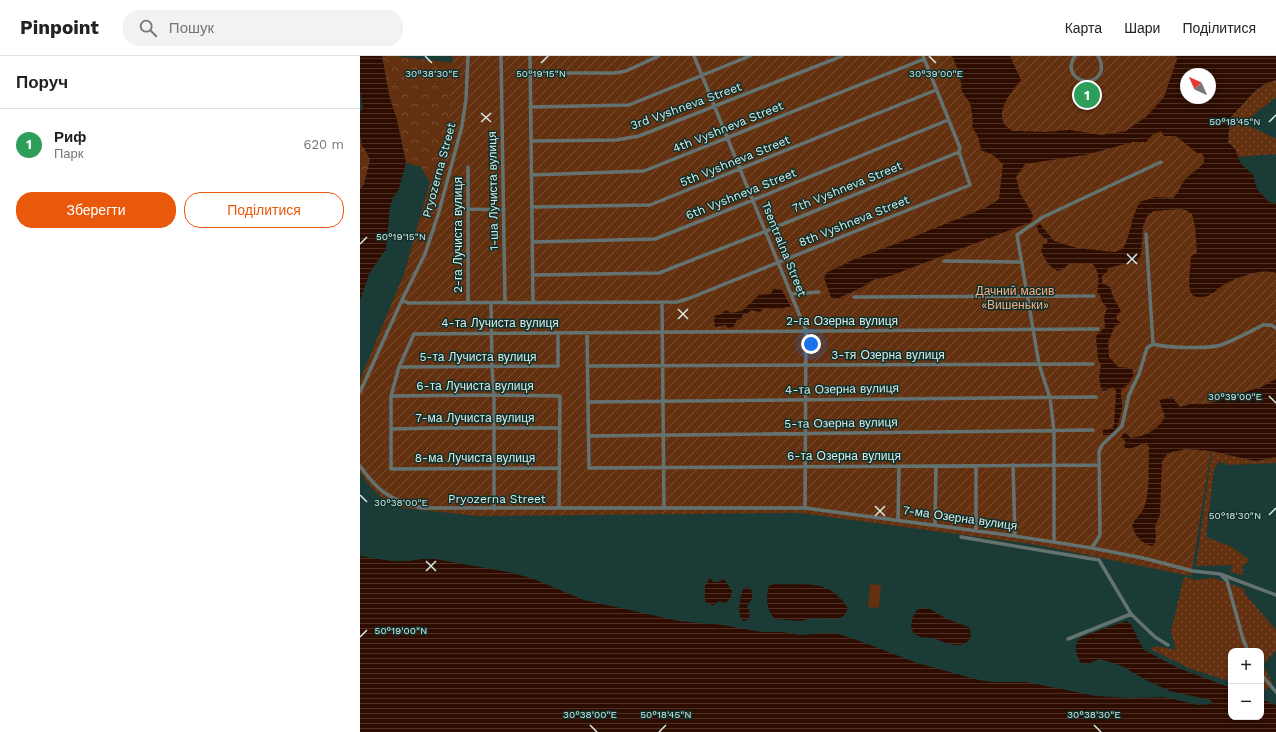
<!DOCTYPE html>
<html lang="uk">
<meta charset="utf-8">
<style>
:root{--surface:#fff;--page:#f2f2f2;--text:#222;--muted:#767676;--line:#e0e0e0;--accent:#ea580c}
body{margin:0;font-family:"Work Sans",sans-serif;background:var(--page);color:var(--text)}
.controls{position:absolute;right:12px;bottom:12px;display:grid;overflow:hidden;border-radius:8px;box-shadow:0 2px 6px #0003}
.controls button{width:36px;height:36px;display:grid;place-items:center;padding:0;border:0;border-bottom:1px solid var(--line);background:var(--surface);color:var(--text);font:20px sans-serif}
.compass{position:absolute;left:820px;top:12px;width:36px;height:36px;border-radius:50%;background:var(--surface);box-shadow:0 2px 6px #0003;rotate:315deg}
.you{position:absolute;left:451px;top:288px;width:14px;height:14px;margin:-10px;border:3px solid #fff;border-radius:50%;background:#1a73e8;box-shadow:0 0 0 6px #1a73e833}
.badge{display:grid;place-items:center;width:26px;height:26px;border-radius:50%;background:var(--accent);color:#fff;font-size:13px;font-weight:700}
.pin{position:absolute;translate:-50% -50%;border:2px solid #fff;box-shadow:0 1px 4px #0006}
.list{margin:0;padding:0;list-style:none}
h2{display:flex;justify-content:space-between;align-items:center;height:52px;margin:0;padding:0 16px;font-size:17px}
h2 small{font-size:13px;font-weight:400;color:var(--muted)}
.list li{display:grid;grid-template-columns:26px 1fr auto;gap:12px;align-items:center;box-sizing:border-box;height:72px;padding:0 16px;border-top:1px solid var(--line)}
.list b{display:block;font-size:15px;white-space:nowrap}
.list p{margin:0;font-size:13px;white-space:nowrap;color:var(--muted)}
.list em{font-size:13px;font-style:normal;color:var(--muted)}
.actions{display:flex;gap:8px;padding:12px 16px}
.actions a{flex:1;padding:9px 0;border:1px solid var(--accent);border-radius:16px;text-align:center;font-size:14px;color:var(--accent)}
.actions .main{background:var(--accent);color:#fff}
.icon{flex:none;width:22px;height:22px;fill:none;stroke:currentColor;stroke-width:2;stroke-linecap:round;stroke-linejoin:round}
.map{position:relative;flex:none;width:916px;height:676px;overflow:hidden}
header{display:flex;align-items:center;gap:24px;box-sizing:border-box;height:56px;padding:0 20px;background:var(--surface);border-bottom:1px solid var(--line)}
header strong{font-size:19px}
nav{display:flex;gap:22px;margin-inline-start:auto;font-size:14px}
.search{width:280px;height:36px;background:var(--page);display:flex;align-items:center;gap:10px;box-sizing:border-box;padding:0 14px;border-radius:16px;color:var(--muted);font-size:15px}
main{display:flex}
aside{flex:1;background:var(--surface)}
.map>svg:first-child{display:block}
</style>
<header>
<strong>Pinpoint</strong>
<div class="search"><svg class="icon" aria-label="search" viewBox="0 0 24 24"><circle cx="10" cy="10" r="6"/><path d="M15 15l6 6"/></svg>Пошук</div>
<nav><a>Карта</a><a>Шари</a><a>Поділитися</a></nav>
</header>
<main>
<aside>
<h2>Поруч<small></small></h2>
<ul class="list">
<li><span class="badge" style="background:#2e9e5b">1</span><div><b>Риф</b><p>Парк</p></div><em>620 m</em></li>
</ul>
<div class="actions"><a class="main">Зберегти</a><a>Поділитися</a></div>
</aside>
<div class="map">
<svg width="916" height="676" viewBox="0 0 916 676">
<defs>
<pattern id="grass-dots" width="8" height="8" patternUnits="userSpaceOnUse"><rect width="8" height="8" fill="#633010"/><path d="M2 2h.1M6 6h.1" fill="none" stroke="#794e33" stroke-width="1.8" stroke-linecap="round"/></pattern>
<pattern id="forest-crowns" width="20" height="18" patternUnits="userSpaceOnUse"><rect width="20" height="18" fill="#633010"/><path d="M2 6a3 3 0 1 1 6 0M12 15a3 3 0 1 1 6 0" fill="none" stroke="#794e33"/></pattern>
<pattern id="garden-furrows" width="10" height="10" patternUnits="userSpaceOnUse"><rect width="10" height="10" fill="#633010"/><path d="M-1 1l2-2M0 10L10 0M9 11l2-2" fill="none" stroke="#794e33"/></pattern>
<pattern id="water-rules" width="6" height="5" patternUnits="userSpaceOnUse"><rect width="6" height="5" fill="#2e0d00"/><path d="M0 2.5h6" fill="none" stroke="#4c3025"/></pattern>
</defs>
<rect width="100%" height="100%" fill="#1b3b36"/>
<path fill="url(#grass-dots)" d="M916 24V41L883 67 916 83V98L878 101 875 93 868 86 870 62 894 36 906 27Z
M852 395 895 405 916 401V407L867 409 860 405 854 413 846 481 872 491 889 504 882 511 883 519 870 516 873 509 836 510Z
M824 521 835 524 854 522 884 533 885 538 916 574V594L903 609 913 628 901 637V595H871V628L866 624 831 613 790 593 796 590 816 594 811 575Z"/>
<path fill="url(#forest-crowns)" d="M22 0H33L103 8 80 127 68 124 61 111 46 107 37 64 29 39Z
M0 79 2 90 6 95 10 104 4 128 0 134Z"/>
<path fill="#633010" d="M510 528 521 529 519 552 508 551Z"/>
<path fill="url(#garden-furrows)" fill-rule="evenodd" d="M93 0H907L857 70 916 199V396L852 388 831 520 672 488 440 457 118 460 42 452 22 442 8 428 0 416V324L45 215 89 58ZM826 18H850V42H826Z"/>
<path fill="url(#water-rules)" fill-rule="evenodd" d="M0 0H22L29 39 37 64 46 107 38 135 33 141 30 151 26 193 9 218 0 245V134L4 128 10 104 6 95 2 90 0 79V56L3 52 0 35Z
M592 0H650L661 24C652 35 635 54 645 69 646 71 650 73 652 75L685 76 710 74 741 79 766 75 787 60 804 41 817 3 816 0H916V24L906 27 894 36 870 62 868 86 875 93 881 108 893 119 897 133 909 146 916 147V217C900 212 879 221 865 228 859 231 854 238 847 240 841 242 831 242 830 234 828 228 831 207 831 200L837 197 835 170 832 158 826 154 820 153 794 155 788 159 783 170 781 199 777 205 748 212 747 216 742 220V227L750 231 754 243 761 255 756 260 757 264 761 267 755 270 748 286 749 301 758 311 771 312 774 318 769 327 761 334C761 339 761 342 762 347 763 354 758 368 756 376L750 379H743V374L752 373 754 368 756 335 753 331 744 335 741 333 739 321 741 309 738 303 736 280 745 271 744 262 747 252 741 244 740 239 737 237C739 226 740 216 732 207H710L704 212 698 215C688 210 685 204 681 194L683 191 682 188 687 187 688 184C682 181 677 176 677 170L680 168 694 185 717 192 754 196 763 193C771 178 771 160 780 146L795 141 813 142C819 137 819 132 823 126 829 118 838 114 844 106V101L842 97H837L816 80H804L801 75 792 79 786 86H773L725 99 665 108 656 121 660 137 673 159 671 166 530 220 513 224 499 233 476 243 471 241 464 222 466 217 495 203 538 187 627 151 639 143 643 108 633 99 621 94 619 83 612 70 613 63 610 47 602 36 600 19ZM826 18H850V42H826Z
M414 233 422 234 431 251H425L423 253 403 252 400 256 391 254 387 258H383L381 263 377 264 373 271 368 272 365 269 355 271 354 265 355 259H360L366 254 370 257 382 255 399 239 410 238Z
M916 323V401L895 405 852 395 826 393 808 397 802 405 800 459 795 470 796 480 795 487 792 490C781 487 775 480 772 469 775 463 780 459 783 454 791 437 788 408 789 390L785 387 772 392H765L764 389 766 386 761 381 765 376 771 382C785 380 798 374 805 361L800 347V344L812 341 820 351 831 348H847L901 331Z
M0 500 31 505H49L62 503H75L148 516 171 522 224 544 319 565 363 569 401 576H423L440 579 472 577 479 578 505 587 557 607 619 624 633 626H666L736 640 770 642 804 641 838 649 852 648 851 644 810 635 784 623 762 610 740 603 726 608 720 606 716 597V588L721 581 766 565 770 567 784 594 818 612 871 632V661H901V640L905 645 916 649V676H0Z
M350 521 353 526H358L364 523 372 535 371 541 366 547 359 545 354 549H351L345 545V530Z
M414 528C445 530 468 521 488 552L484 560 477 563 452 562 441 565 415 563C407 555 405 541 409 530Z
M387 531 392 535V543L387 550 390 557 388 564 383 565C376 557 380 543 383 533Z
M564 552 570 553 587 563 609 571C611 576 612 581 608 585 598 595 583 585 573 582 569 581 565 582 561 581 547 577 550 563 557 554Z"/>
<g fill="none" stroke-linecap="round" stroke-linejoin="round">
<path stroke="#647370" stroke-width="3.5" d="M141 0 145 246
M170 0 173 247
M334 0 446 275 445 452
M715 0C700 21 733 36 741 15 742 9 741 4 738 0
M170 17H255L266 15 299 0
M170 51 269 49 390 0
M171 85 256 84 279 80 482 0
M171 119 284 115 564 3
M172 151 290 149 576 34
M109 153 144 154
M786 178 793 288
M172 186 295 183 393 144 588 64
M584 205 661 206
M173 219 299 217 406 175 599 96
M431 238 459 236
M494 241 734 240
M42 244 48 247 317 246 330 242 610 129 599 96 600 92 563 0
M302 246 304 451
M108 247V111
M131 247 132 311 134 339V453
M227 277 229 412 738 409
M793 288C806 292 848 293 861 289 875 284 889 276 903 269H911L916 272
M227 310 733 308
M39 311 198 310V277
M0 336 42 244 65 198 78 159 102 70 106 43 108 0
M31 340 134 339 200 340 199 452
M228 346 736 341
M32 373 73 372H199
M229 380 733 374
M653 409 655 480
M0 410C19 437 30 443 61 452H445L655 480 732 492 783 502 833 515 860 518 916 539
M616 410V474
M199 412 31 413V340L39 311 54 278 738 273
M538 464 539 410
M575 469 576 410
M601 481 739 504 771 558 795 581 808 589
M694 486V375L690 342 679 308 657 179 683 161 801 106
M732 492 740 479 739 396 742 389 762 370 769 339 779 318 787 292 793 288
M861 519 867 525 883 583 888 595
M708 583 771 558
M901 618 916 636"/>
</g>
<path fill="none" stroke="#d9ebe7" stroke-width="1.5" d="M65 0 72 7M569 0 576 7M181 7 188 0M121 57 131 66M121 66 131 57M909 66 916 59M0 188 7 181M767 198 777 208M767 208 777 198M318 253 328 263M318 263 328 253M909 340 916 347M0 439 7 446M515 450 525 460M909 459 916 452M515 460 525 450M66 505 76 515M66 515 76 505M0 581 7 574M230 669 237 676M734 669 741 676M299 676 306 669"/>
<g text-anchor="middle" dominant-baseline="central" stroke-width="3" stroke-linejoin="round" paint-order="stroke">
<g font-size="12" fill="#d9ebe7" stroke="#10312c">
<text transform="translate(326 50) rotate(-20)">3rd Vyshneva Street</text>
<text transform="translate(368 71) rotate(-22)">4th Vyshneva Street</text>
<text transform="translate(375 105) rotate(-22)">5th Vyshneva Street</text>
<text transform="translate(79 114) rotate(-75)">Pryozerna Street</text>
<text transform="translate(487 131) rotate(-22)">7th Vyshneva Street</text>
<text transform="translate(133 135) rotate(-91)">1-ша Лучиста вулиця</text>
<text transform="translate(381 138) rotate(-22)">6th Vyshneva Street</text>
<text transform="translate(494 165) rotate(-22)">8th Vyshneva Street</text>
<text transform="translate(98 179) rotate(-90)">2-га Лучиста вулиця</text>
<text transform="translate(424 193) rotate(68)">Tsentralna Street</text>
<text x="482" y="265">2-га Озерна вулиця</text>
<text x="140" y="267">4-та Лучиста вулиця</text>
<text x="528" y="299">3-тя Озерна вулиця</text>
<text x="118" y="301">5-та Лучиста вулиця</text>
<text x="115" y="330">6-та Лучиста вулиця</text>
<text transform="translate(482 333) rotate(-1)">4-та Озерна вулиця</text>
<text x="115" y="362">7-ма Лучиста вулиця</text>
<text transform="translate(481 367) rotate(-1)">5-та Озерна вулиця</text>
<text x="484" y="400">6-та Озерна вулиця</text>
<text x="115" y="402">8-ма Лучиста вулиця</text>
<text x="137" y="443">Pryozerna Street</text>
<text transform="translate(600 462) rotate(8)">7-ма Озерна вулиця</text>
</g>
<g font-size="12" fill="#faac83" stroke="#10312c">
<text x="655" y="235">Дачний масив<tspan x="655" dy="14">«Вишеньки»</tspan></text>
</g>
</g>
<g font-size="10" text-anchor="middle" fill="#d9ebe7" stroke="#10312c" stroke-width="3" stroke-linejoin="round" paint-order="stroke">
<text x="576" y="21">30°39'00"E</text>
<text x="72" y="21">30°38'30"E</text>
<text x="181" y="21">50°19'15"N</text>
<text x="875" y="69">50°18'45"N</text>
<text x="41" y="184">50°19'15"N</text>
<text x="875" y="344">30°39'00"E</text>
<text x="41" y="450">30°38'00"E</text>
<text x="875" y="463">50°18'30"N</text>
<text x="41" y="578">50°19'00"N</text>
<text x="306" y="662">50°18'45"N</text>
<text x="230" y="662">30°38'00"E</text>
<text x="734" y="662">30°38'30"E</text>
</g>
</svg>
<div class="controls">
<button>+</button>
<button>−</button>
</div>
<svg class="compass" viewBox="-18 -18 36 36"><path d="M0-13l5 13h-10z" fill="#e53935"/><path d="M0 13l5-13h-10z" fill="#767676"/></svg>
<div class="you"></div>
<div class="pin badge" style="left:727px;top:39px;background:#2e9e5b">1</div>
</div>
</main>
